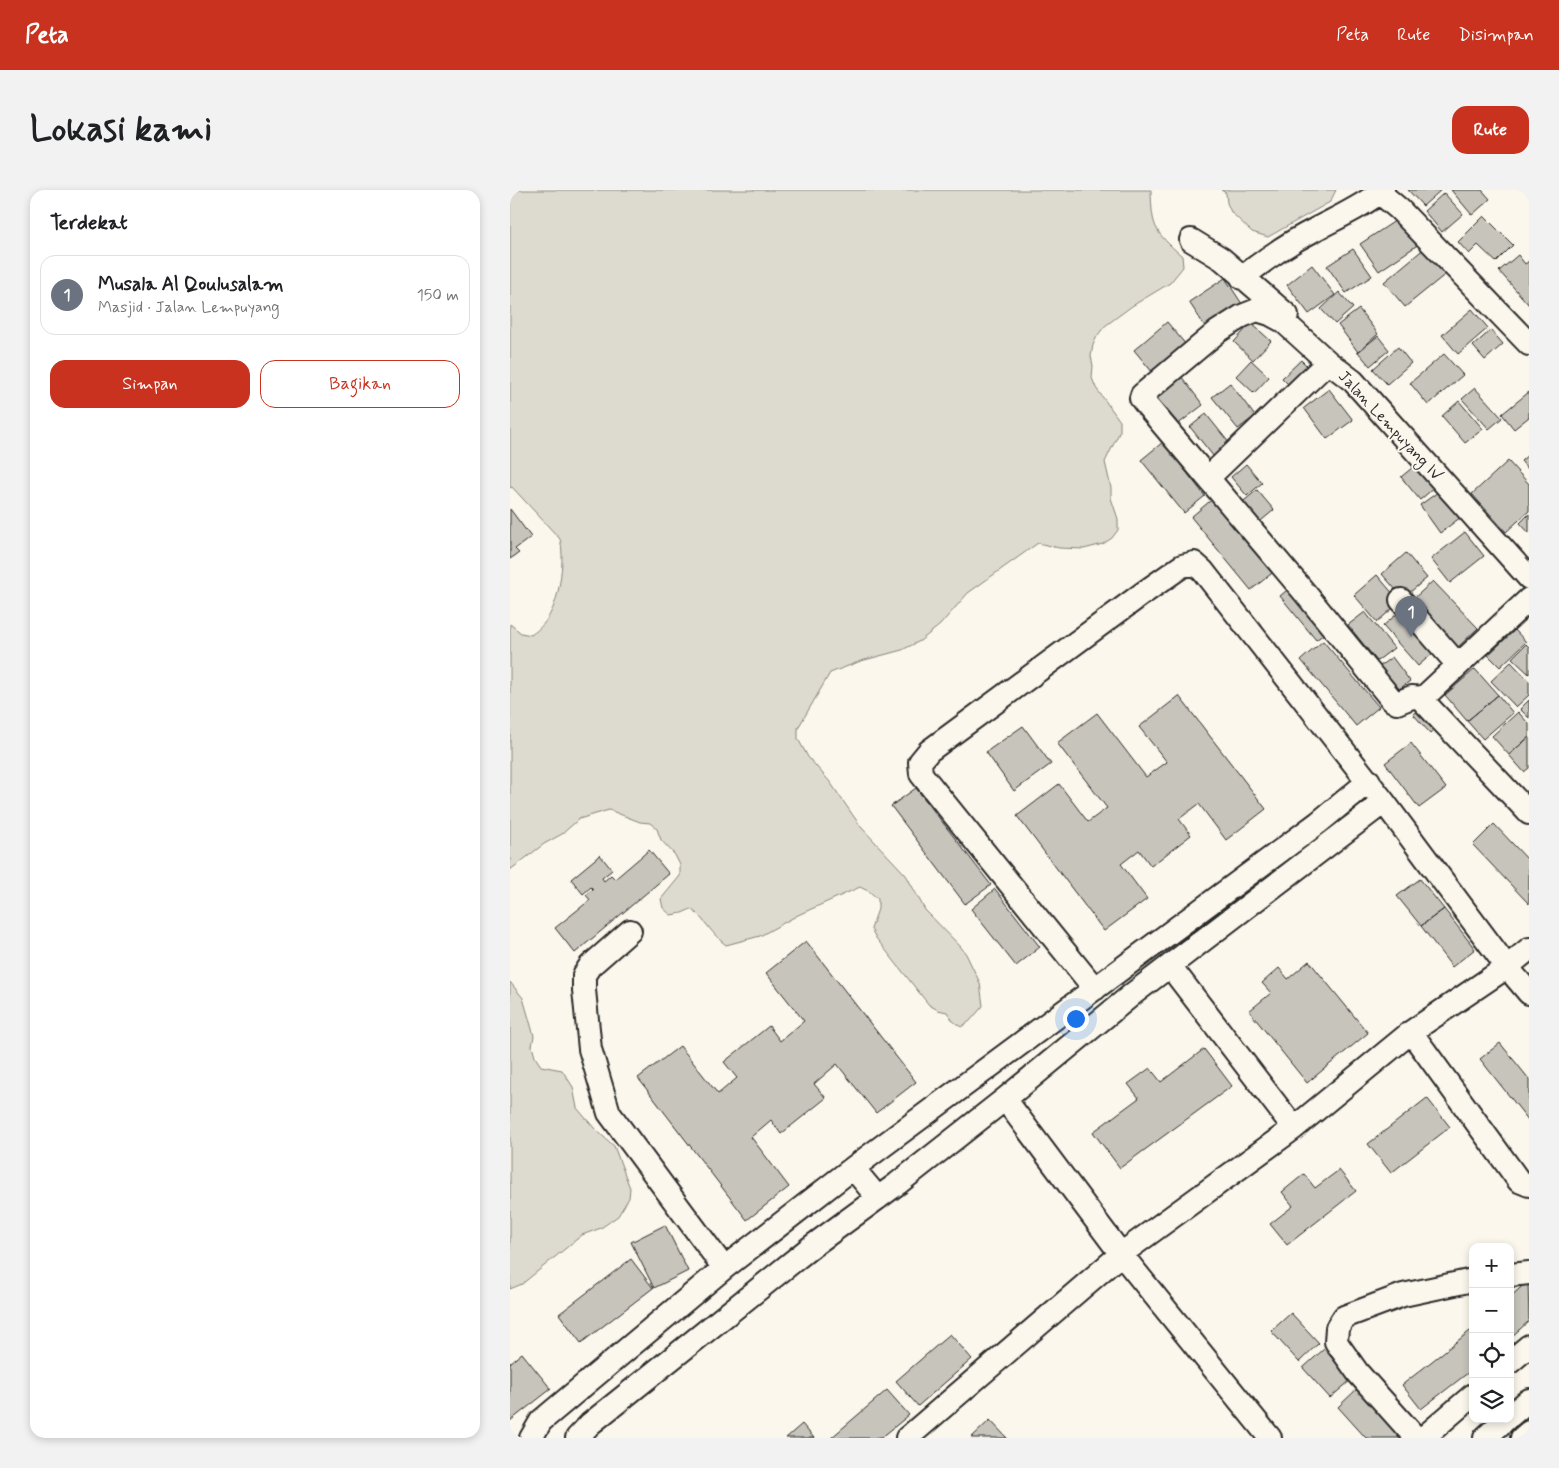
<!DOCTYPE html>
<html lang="id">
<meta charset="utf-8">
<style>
:root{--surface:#fff;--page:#f2f2f2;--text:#202124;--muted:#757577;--line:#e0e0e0;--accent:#c8321e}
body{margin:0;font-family:Mynerve,sans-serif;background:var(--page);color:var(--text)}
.controls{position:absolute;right:15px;bottom:15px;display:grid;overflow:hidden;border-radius:10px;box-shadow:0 2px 8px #0003}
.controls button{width:45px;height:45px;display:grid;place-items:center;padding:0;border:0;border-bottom:1px solid var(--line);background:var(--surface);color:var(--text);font:25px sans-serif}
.you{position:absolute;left:565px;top:828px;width:18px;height:18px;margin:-12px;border:4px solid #fff;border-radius:50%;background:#1a73e8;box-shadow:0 0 0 8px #1a73e833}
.badge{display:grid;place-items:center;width:32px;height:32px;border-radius:50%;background:var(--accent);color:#fff;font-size:16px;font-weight:700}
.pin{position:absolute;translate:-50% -41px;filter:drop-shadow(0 1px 2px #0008)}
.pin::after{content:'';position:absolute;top:26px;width:18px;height:15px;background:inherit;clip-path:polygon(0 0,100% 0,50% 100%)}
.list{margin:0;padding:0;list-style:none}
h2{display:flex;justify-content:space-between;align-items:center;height:65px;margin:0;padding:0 20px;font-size:21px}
h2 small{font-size:16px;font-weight:400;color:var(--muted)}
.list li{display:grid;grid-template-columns:32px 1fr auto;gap:15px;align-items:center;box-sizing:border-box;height:80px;margin:0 10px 10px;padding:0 10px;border:1px solid var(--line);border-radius:15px}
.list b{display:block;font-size:19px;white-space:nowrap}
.list p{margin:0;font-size:16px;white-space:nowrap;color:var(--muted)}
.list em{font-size:16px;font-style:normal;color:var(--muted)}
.actions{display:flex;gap:10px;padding:15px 20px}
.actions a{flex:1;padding:11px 0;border:1px solid var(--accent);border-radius:15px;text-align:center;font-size:18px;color:var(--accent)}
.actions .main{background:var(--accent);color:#fff}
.icon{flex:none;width:28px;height:28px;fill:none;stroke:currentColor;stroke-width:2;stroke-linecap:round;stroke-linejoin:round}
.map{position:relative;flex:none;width:1019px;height:1248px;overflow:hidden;border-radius:15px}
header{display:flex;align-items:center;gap:30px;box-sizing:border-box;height:70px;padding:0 25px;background:var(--accent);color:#fff}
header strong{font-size:24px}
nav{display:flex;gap:28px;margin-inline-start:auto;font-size:18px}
.intro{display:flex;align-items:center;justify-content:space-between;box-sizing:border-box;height:120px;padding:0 30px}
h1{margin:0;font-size:35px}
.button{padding:12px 22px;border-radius:15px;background:var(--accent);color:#fff;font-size:18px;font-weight:700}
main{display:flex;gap:30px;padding:0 30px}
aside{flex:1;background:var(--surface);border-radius:15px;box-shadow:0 2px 8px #0003}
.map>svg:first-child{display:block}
</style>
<header>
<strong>Peta</strong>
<nav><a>Peta</a><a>Rute</a><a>Disimpan</a></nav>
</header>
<div class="intro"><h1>Lokasi kami</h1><a class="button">Rute</a></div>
<main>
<aside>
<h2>Terdekat<small></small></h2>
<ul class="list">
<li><span class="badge" style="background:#6b7280">1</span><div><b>Musala Al Qoulusalam</b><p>Masjid · Jalan Lempuyang</p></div><em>150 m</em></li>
</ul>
<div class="actions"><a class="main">Simpan</a><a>Bagikan</a></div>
</aside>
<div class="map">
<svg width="1019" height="1248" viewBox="0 0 1019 1248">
<rect width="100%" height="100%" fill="#fbf7ec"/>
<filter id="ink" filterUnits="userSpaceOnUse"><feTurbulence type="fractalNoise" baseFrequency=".02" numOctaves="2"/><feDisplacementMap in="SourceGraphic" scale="10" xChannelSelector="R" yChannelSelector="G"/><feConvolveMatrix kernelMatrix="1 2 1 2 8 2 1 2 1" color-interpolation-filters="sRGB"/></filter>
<g filter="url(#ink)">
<path fill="#dddad0" stroke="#84827e" d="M0 0H641C642 38 644 41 672 66L673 77 660 93 622 116 595 136 587 146 583 155 581 166 583 176 582 188 586 198 610 231V241L595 272 601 298V308L608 329V340L602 348 593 354 574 359 549 358 528 353 458 403 430 435 410 451 392 460 351 471 320 483 288 538V549L298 567 320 592 351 637 396 685 415 720 450 756 456 764 470 793 473 816 460 831 451 837 443 831 437 822 428 820 419 815 366 748 361 739 368 719V709L360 702 350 697 288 725 250 746 216 755C202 745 195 729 181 719L172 723 161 725 153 718 151 709 170 686V675L165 665 151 650 147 639 140 633 130 632 99 620 69 629 52 644 34 654 0 680V434L11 443 21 445C30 439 37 431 41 422 50 405 55 367 50 349L2 297 0 298Z
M711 0H826L820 12 758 47 742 42 721 22 717 13 716 3Z
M0 792 13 808 24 846 22 856 25 867 31 876 52 880 63 897 67 918 85 939 104 956 120 998 119 1008 108 1026 91 1038 72 1045 12 1094 0 1099Z"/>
<path fill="#c7c4bc" stroke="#2b2b2b" d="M898 0H931L913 16Z
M941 0H972L980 9 962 25Z
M934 3 953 24 932 42 914 21Z
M974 26 1003 55 986 72 968 55 959 64 948 52Z
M891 27 909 54 869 81 850 54Z
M916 57 937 83 895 117 874 92Z
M843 59 862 86 836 103 817 76Z
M1008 65 1015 74 1019 71V115L989 81Z
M802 75 825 105 799 124 777 95Z
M715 88 736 120 700 144 679 112Z
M829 102 843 118 825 134 811 119Z
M849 119 868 144 848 162 828 135Z
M962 119 978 138 948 164 932 145Z
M657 132 682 162 648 189 624 160Z
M741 133 761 151 743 170 724 152Z
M981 140 993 154 975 170 963 156Z
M868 146 879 160 860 176 848 162Z
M888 157 901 173 877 194 863 179Z
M934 164 953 185 918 215 900 193Z
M741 170 759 187 744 203 726 186Z
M791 170 801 180 782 198 772 188Z
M671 186 693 215 667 235 645 206Z
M720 193 745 226 728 239 702 207Z
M965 198 992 228 979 239 952 209Z
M819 199 843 230 817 249 794 218Z
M1019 202V227L1004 239 992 224Z
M949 211 973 239 955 253 932 226Z
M696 224 724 259 708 272 680 237Z
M653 252 695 306 674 323 631 270Z
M1019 264V280L1011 271Z
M998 271 1019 294V321L996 342 962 304Z
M908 273 926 296 910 310 891 287Z
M736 274 752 293 737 306 721 287Z
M747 300 764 320 746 335 729 315Z
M931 300 951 327 930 343 910 315Z
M706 306 766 380 741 400 681 327Z
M0 319 21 347 5 359 9 363 0 369Z
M1019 324V343L1010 333Z
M955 342 974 366 940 393 921 369Z
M896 363 917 388 893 408 872 384Z
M867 385 890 412 867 432 844 405Z
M923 391 968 438 946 459 901 411Z
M782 396 818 441 806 450 770 406Z
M894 418 929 458 908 476 873 436Z
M855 422 884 458 867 471 838 435Z
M1005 440 1016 452 990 477 978 465Z
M813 451 869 517 846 536 791 470Z
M1016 454 1019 457V484L1002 468Z
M882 467 900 491 884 503 866 479Z
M1001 472 1019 491V505L1006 517 981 491Z
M965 479 988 505 957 531 935 505Z
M988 505 1003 523 973 549 957 531Z
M669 506 756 619 716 650 689 614 669 629 681 645 641 676 629 660 611 674 637 709 594 741 507 626 549 594 578 632 597 618 547 553 587 523 636 587 657 572 629 537Z
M1019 510V528L1010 519Z
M913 515 930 534 920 543 903 524Z
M1008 522 1019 534V547L999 565 982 546Z
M513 536 541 574 504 601 476 562Z
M1019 547V578L1014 582 999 565Z
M901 553 936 598 909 618 875 573Z
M406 598 481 695 455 714 381 616Z
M984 634 1019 671V714L963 655Z
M139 660 159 684 65 763 45 738 80 710 76 705 83 699 81 697 73 704 61 689 90 665 102 680 92 688 94 691 101 685 105 689Z
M910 689 934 719 911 736 887 706Z
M485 699 530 757 506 776 461 719Z
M934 719 965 759 942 777 911 736Z
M296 751 406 892 366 923 327 874 304 894 316 908 271 944 261 930 241 947 279 997 237 1030 128 888 170 856 208 904 227 888 214 872 259 836 270 851 294 831 256 783Z
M799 771 858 843 797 893 739 821 761 803 752 793 769 778 778 789Z
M990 853 1019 889V931L970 869Z
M694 859 722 896 610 978 583 942 629 908 618 894 640 878 651 892Z
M917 908 940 937 881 983 858 954Z
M829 980 846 1001 777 1055 760 1034 783 1016 772 1002 794 984 805 998Z
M155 1035 178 1081 144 1098 121 1052Z
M121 1069 143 1098 71 1153 49 1124Z
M1018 1091 1019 1131 1000 1148V1107Z
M781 1123 809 1153 789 1172 761 1141Z
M960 1141 963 1144V1179L911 1219 892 1195Z
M440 1144 462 1169 408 1216 386 1191Z
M814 1159 841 1190 820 1208 793 1178Z
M12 1163 41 1199 0 1231V1173Z
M848 1198 892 1246 890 1248H856L828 1217Z
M377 1200 399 1225 371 1248H321Z
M480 1230 497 1248H461Z
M292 1234 304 1248H276Z"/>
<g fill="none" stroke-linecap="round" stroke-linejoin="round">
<g stroke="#2b2b2b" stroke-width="26">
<path id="minor" d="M870 3 889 19 1019 154
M681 50 712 69 777 125
M732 88C755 69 780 52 806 39 829 27 853 16 873 0
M698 288 818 172
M891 410 948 475
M913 508 902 507 887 513 882 510 795 403 638 217 631 208 632 205 707 142 732 126 747 120 760 124 773 131 818 172 843 191 1019 388
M913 508 914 512 1019 623
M913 508 1019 409
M874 612 997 777 901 842
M120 741 80 776 74 785V800L80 859 99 923 214 1078
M1019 759 997 777 1019 803
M660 776 784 938
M343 978 368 1008
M1000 1085 1019 1083
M1000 1172 1019 1156
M1000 1226 1019 1210
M21 1248 31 1231 214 1078 343 978 808 633 859 591
M67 1248 80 1234 301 1057 387 994 495 909 624 803 874 612 693 381 684 373 672 376 632 404 419 561 410 572 411 584 585 799
M397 1248 611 1064 495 909
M760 1248 611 1064 784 938 901 842 1009 991 1019 995
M906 1248 848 1183 826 1152 827 1138 834 1127 893 1105 963 1090
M913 1248 963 1205
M975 1248 996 1229
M1012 1248 1019 1242"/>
</g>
<use href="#minor" stroke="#fbf7ec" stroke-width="22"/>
</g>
</g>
<g text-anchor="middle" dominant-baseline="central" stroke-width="4" stroke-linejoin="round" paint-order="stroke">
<g font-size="16" fill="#2b2b2b" stroke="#fbf7ec">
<text transform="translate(880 236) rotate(47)">Jalan Lempuyang IV</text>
</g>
</g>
</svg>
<div class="controls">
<button>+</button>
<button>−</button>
<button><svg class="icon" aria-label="locate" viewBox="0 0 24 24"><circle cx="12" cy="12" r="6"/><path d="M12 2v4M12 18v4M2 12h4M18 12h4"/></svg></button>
<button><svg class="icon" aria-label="layers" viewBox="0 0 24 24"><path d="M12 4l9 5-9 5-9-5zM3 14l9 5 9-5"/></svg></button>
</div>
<div class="you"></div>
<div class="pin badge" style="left:901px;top:447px;background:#6b7280">1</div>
</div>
</main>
